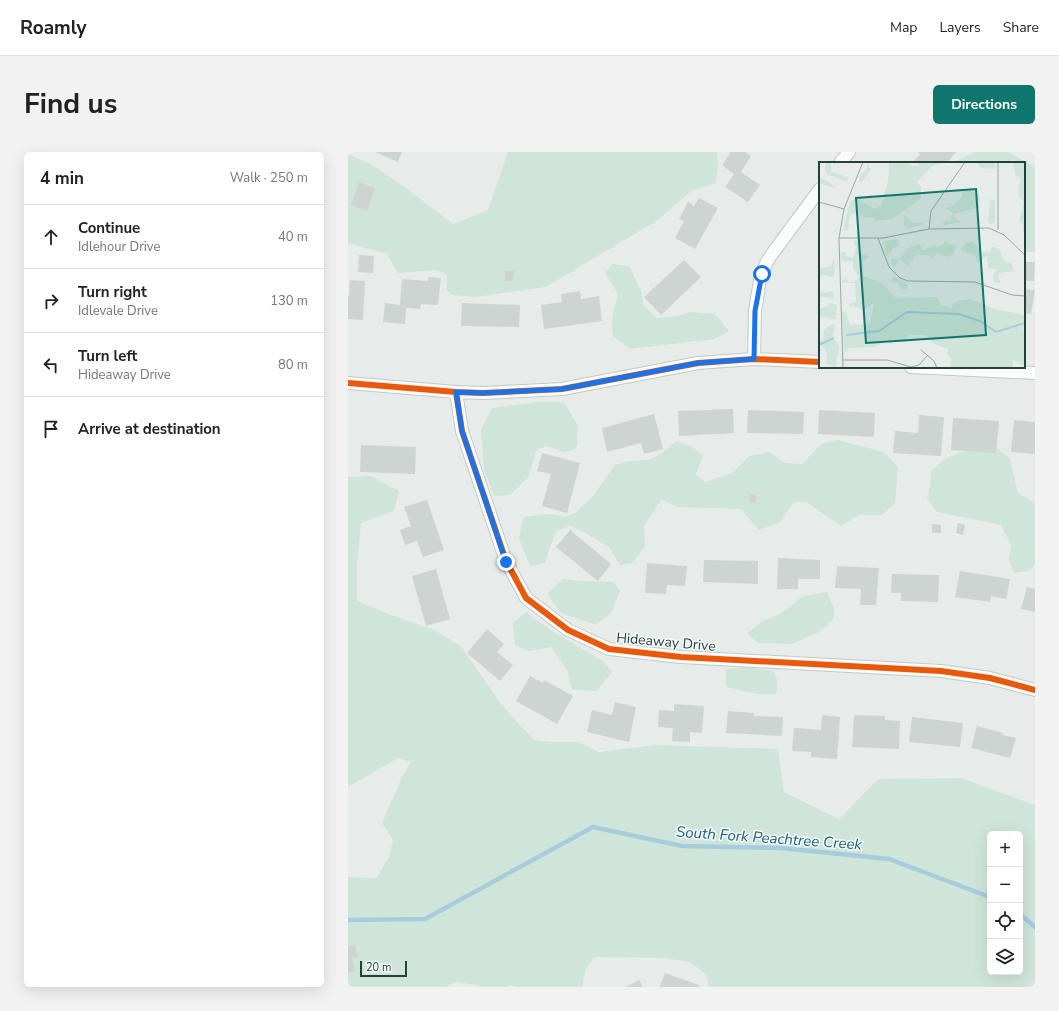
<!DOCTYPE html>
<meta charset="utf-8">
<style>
:root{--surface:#fff;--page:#f2f2f2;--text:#222;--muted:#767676;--line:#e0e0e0;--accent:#0f766e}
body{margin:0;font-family:"Nunito Sans",sans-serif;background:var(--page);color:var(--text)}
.controls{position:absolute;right:12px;bottom:12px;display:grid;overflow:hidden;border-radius:6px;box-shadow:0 4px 16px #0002}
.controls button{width:36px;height:36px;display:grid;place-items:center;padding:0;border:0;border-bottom:1px solid var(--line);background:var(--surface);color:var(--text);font:20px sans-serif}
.scale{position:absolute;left:12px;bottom:10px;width:47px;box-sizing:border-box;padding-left:4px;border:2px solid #23413d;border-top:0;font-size:11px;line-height:14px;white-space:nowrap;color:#23413d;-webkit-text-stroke:3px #f6fbf9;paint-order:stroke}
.stop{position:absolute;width:12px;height:12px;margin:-9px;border:3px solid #1a73e8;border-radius:50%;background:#fff}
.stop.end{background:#1a73e8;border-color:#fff;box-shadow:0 1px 4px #0008}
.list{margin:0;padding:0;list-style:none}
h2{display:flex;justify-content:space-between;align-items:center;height:52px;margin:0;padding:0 16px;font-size:17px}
h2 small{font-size:13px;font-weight:400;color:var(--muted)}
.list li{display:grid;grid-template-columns:26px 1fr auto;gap:12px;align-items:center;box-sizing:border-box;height:64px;padding:0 16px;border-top:1px solid var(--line)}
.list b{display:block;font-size:15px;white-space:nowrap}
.list p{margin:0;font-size:13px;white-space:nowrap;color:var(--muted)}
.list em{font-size:13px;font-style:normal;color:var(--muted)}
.icon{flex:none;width:22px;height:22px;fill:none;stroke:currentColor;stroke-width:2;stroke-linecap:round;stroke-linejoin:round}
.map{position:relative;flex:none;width:687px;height:835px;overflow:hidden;border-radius:6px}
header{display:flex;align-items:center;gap:24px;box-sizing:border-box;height:56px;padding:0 20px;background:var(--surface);border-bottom:1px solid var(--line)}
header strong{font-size:19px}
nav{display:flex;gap:22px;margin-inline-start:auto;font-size:14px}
.intro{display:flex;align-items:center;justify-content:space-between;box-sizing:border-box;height:96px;padding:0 24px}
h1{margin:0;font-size:28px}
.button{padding:10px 18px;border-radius:6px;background:var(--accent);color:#fff;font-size:14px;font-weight:700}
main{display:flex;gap:24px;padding:0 24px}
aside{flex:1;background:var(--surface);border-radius:6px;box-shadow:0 4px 16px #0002}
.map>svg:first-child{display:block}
</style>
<header>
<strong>Roamly</strong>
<nav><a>Map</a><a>Layers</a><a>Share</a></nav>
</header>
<div class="intro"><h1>Find us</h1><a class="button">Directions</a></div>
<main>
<aside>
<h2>4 min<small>Walk · 250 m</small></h2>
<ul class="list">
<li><svg class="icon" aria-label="ahead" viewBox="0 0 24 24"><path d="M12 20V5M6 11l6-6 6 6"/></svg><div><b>Continue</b><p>Idlehour Drive</p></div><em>40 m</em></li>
<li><svg class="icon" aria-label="right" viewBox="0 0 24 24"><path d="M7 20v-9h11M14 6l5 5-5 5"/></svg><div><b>Turn right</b><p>Idlevale Drive</p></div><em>130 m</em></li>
<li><svg class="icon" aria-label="left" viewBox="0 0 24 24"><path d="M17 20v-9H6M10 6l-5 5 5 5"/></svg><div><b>Turn left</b><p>Hideaway Drive</p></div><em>80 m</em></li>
<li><svg class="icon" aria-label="arrive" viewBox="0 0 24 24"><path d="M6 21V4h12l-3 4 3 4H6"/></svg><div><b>Arrive at destination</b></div></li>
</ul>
</aside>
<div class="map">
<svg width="687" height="835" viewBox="0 0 687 835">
<rect width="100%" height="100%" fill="#e7ecea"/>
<path fill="#d0e5d9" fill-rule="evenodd" d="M160 0H369L370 15 368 31 343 39 310 68 198 135 128 145 103 143 99 138 98 123 89 118 50 121 39 102 0 91V2L23 12 58 36 105 72 140 58Z
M626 0H660L687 15V100H676V11H608V9Z
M264 112 281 114 293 139 296 154 309 166 329 164 341 160 367 162 381 179 366 187 282 197 265 184C262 169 266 157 270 142L257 121Z
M189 250H216L230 274 229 294 225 298 216 300 198 294 188 299 181 324 162 343 146 344 136 318 133 278 144 256Z
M490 288 536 300 550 315 547 352 534 363H511L493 374 458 350H446L431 371 411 378 393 357 331 355 313 348 296 374 297 395 284 411 272 413 261 395 234 379 223 374 208 379 202 395 197 411 182 415 171 386 175 365 202 362 217 365 227 361 245 344 267 313 280 309 300 308 313 302 328 289 343 294 355 303 348 322 357 330 384 321 401 304 421 300 437 311 454 312 474 291Z
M649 296 662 307 670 341 687 351V412L681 419 666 421 661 408 663 393 653 373 589 360 579 347 582 334 583 319 598 306 614 300Z
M23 324 51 339 46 359 13 371 9 411V449L43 463 86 478 113 494 153 552 186 588 205 590H230L251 600 308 593 430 597 436 640 491 667 530 627 613 626 687 653V835H361L358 822 342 810 315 806 247 805 238 816 234 835H168L160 833 157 835H131L130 833 106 830 98 835H0V725L29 726 41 705 45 688 34 671 54 625 63 610 50 606 0 635V325ZM642 682H672V820H642Z
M215 427 233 429 266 430 272 439 264 460 248 473 213 461 199 442Z
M479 440 486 456V466L473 479 444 492 410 491 399 482 414 469 434 461 455 444Z
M178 460 201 477 255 509 264 520 249 539 224 538 219 518 203 495 181 499 167 493 165 471Z
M395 515 426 519 430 531 428 542H408L378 535V518Z"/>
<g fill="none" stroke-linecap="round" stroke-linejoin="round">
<path stroke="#a7ccdb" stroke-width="4.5" d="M672 762 687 775
M0 768 77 767 245 675 334 694 433 696 541 707 642 745"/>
</g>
<path fill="#ced4d2" d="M27 0H54L50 10Z
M383 0H397L403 4 393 20 412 33 400 50 377 35 386 22 374 13Z
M570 0H608L599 11H564L572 2Z
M11 30 27 36 19 59 3 53Z
M351 46 370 56 347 97 327 86 336 69 331 67 340 50 346 54Z
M11 103 26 104 25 121 10 120Z
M336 108 353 125 313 163 296 145Z
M676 110H687L686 129H676Z
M157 119H166L165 129H157Z
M80 125 93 126 90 153 73 152 72 157 58 156 57 172 35 170 37 151 52 153 54 127 80 129Z
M2 128 17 129 15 168 0 167V144H1Z
M676 137 687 138 683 162 676 161Z
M232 139 233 147 251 144 254 169 196 177 193 153 214 150 213 142Z
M114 151 172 153 171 175 113 174Z
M385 257 386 281 331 284 330 259Z
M400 258 456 260 455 282 399 281Z
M471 258 527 261 526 285 470 282Z
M306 262 315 297 296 302 293 291 259 300 254 276Z
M571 263 596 265 593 304 545 301 547 279 570 281Z
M605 266 651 269 648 301 603 298Z
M666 268 687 270V302L663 300Z
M13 293 68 295 67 322 12 320Z
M194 301 232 311 219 361 194 354 203 322 189 319Z
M402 342 409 343 408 351 401 350Z
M79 348 96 398 75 405 69 389 57 393 52 378 63 374 56 355Z
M610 371 617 373 615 383 608 381Z
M584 372 593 373V381H584Z
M222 378 263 412 250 429 208 395Z
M430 406 472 408V427H450V437H429Z
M356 408 410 409V432L355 430Z
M299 411 339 414 337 434 319 433 318 442 297 441Z
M489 414 531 416 528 453H512L513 437 487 436Z
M88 417 102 467 78 474 64 424Z
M612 419 662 427 658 447 643 444 642 450 607 445Z
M544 422 591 423 590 450 553 449V441H543Z
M679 435 687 437V460L673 457Z
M139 477 156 492 149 500 165 513 152 529 119 501Z
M182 524 195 531 196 528 225 544 209 572 168 549Z
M267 550 288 555 281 590 239 580 244 558 264 563Z
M326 552 356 554 354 581 342 580V590L324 589 325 576 310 575 311 558 326 559Z
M380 559 406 561V564L435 565 434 584 378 581Z
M474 563 492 565 489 607 463 605V600L444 599 446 576 473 578Z
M506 563 537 564V568L552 569 551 597 504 595Z
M564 565 615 571 612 595 561 590Z
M629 574 655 581 654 583 668 586 662 606 623 596Z
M7 792 10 805 4 806 7 819 0 821V794Z
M317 821 351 833V835H312Z
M291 828 295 835H278Z"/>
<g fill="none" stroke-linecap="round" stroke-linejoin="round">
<g stroke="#c4c9c7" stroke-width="14">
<path id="street" d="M492 11 501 0
M406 207 407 159 413 122 421 106 472 37
M563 215 687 221
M0 231 108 240 135 241 214 237 350 211 406 207 472 210
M108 240 114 279 158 409 178 446 220 478 261 497 333 505 593 519 642 526 687 538"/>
</g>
<use href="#street" stroke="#fbfcfc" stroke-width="12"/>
<g stroke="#f6fbf9" stroke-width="8">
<path id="cycleway" d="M0 231 108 240 135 241 214 237 350 211 406 207 472 210
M108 240 114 279 158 409 178 446 220 478 261 497 333 505 593 519 642 526 687 538"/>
</g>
<use href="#cycleway" stroke="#e8590c" stroke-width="6"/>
</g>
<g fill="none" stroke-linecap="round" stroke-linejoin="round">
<path stroke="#1a73e8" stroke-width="5" d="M158 410 114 279 108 240 135 241 214 237 350 211 406 207 407 159 414 122"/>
</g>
<g text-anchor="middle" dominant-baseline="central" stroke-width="3" stroke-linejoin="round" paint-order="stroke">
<g font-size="14" fill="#23413d" stroke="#f6fbf9">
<text transform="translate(318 490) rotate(5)">Hideaway Drive</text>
</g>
<g font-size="15" font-style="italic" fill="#1a6180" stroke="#f6fbf9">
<text transform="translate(421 686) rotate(4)">South Fork Peachtree Creek</text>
</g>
</g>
<g transform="translate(471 10)">
<rect width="206" height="206" fill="#e7ecea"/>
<path d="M8 0H12V9L29 16 28 20 8 12 6 6ZM70 0H88L93 4H98L101 0H124L112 5 98 20 102 25V37L73 57 57 59 54 55 47 56 37 51 31 53 29 69 24 68 31 40 37 36 56 47 62 44 69 19ZM156 0H176V7L163 6ZM194 0H206V71H204V62L200 58 205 40 200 35 199 25 202 19 201 15 196 14ZM49 1 52 8 43 20H40L41 13 47 8ZM1 15 12 21 16 26 1 22ZM151 27 160 32 161 45 135 52V56L143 60 125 63 124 59 132 58 133 52 132 49 125 46 132 45 143 35V30ZM171 37 176 39V60L171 63 169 58ZM85 52 93 61 103 60 106 62 89 67 85 63ZM78 77 81 84 74 86 73 90 67 94 65 79ZM37 78 41 81 40 92 50 94 44 100V114L63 121 77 136 119 135 121 142 131 146 137 139 152 137 179 148 206 153 204 167 206 172V205L195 198 193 206H131L132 196 128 192 129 187 116 182 107 173H90L86 181 75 179 71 183 70 179H66L56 185 29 186 28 190 25 189 22 150 27 149 31 163 51 162 55 141 43 148 37 145H30L31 141 37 140 36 121H24L23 118 28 116 29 120H35L41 115 34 107V99H22V91L26 90 28 94 34 96 37 85 34 79ZM154 79 162 89 171 90 173 85H176L182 90 185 99 193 102 195 109 181 111 179 116 182 121H175L174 113 179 107 169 106 168 94 158 101 156 93 142 89 145 82ZM126 80 137 84 135 92 128 95 119 91 113 97 110 93H96L90 104 81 98 74 106 72 101V97L81 96 88 87 98 82 103 84V89L114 83 120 85ZM15 95 16 110 14 115 0 112V107L12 104ZM74 114 88 121 90 123 87 127H83L78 120H72ZM11 129 14 130 15 137 0 134V132ZM12 141 18 143 17 157 0 155V148ZM16 162 14 175 20 184 17 205 7 202 8 193 4 182 0 183V178H4L5 168 9 164Z" fill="#d0e5d9"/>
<path fill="none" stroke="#a7ccdb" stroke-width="2" d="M27 173 60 169 88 150 140 152 161 159 177 170 206 161M0 183 15 176"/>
<path fill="none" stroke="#99a8a5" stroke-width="1" d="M0 40 25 47M110 67 112 49 146 0M179 68V0M20 76H64L110 67 170 66 185 73 206 93M59 76 70 105 81 116 89 119 156 120 193 133 206 134M102 188 115 199 118 206M24 198H68L92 205 100 203 109 193M24 206 20 76 25 47 44 0"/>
<path fill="#0f766e" fill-opacity="0.15" stroke="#0f766e" stroke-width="2" d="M157 27 167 173 47 181 37 36Z"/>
<rect width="206" height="206" fill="none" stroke="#23413d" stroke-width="2"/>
</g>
</svg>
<div class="controls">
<button>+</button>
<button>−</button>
<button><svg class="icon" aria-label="locate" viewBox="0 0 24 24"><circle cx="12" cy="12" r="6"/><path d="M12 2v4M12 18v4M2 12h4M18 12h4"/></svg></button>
<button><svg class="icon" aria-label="layers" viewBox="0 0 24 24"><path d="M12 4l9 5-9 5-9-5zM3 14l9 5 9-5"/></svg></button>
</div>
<div class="scale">20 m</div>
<div class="stop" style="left:414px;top:122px"></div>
<div class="stop end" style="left:158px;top:410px"></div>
</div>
</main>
